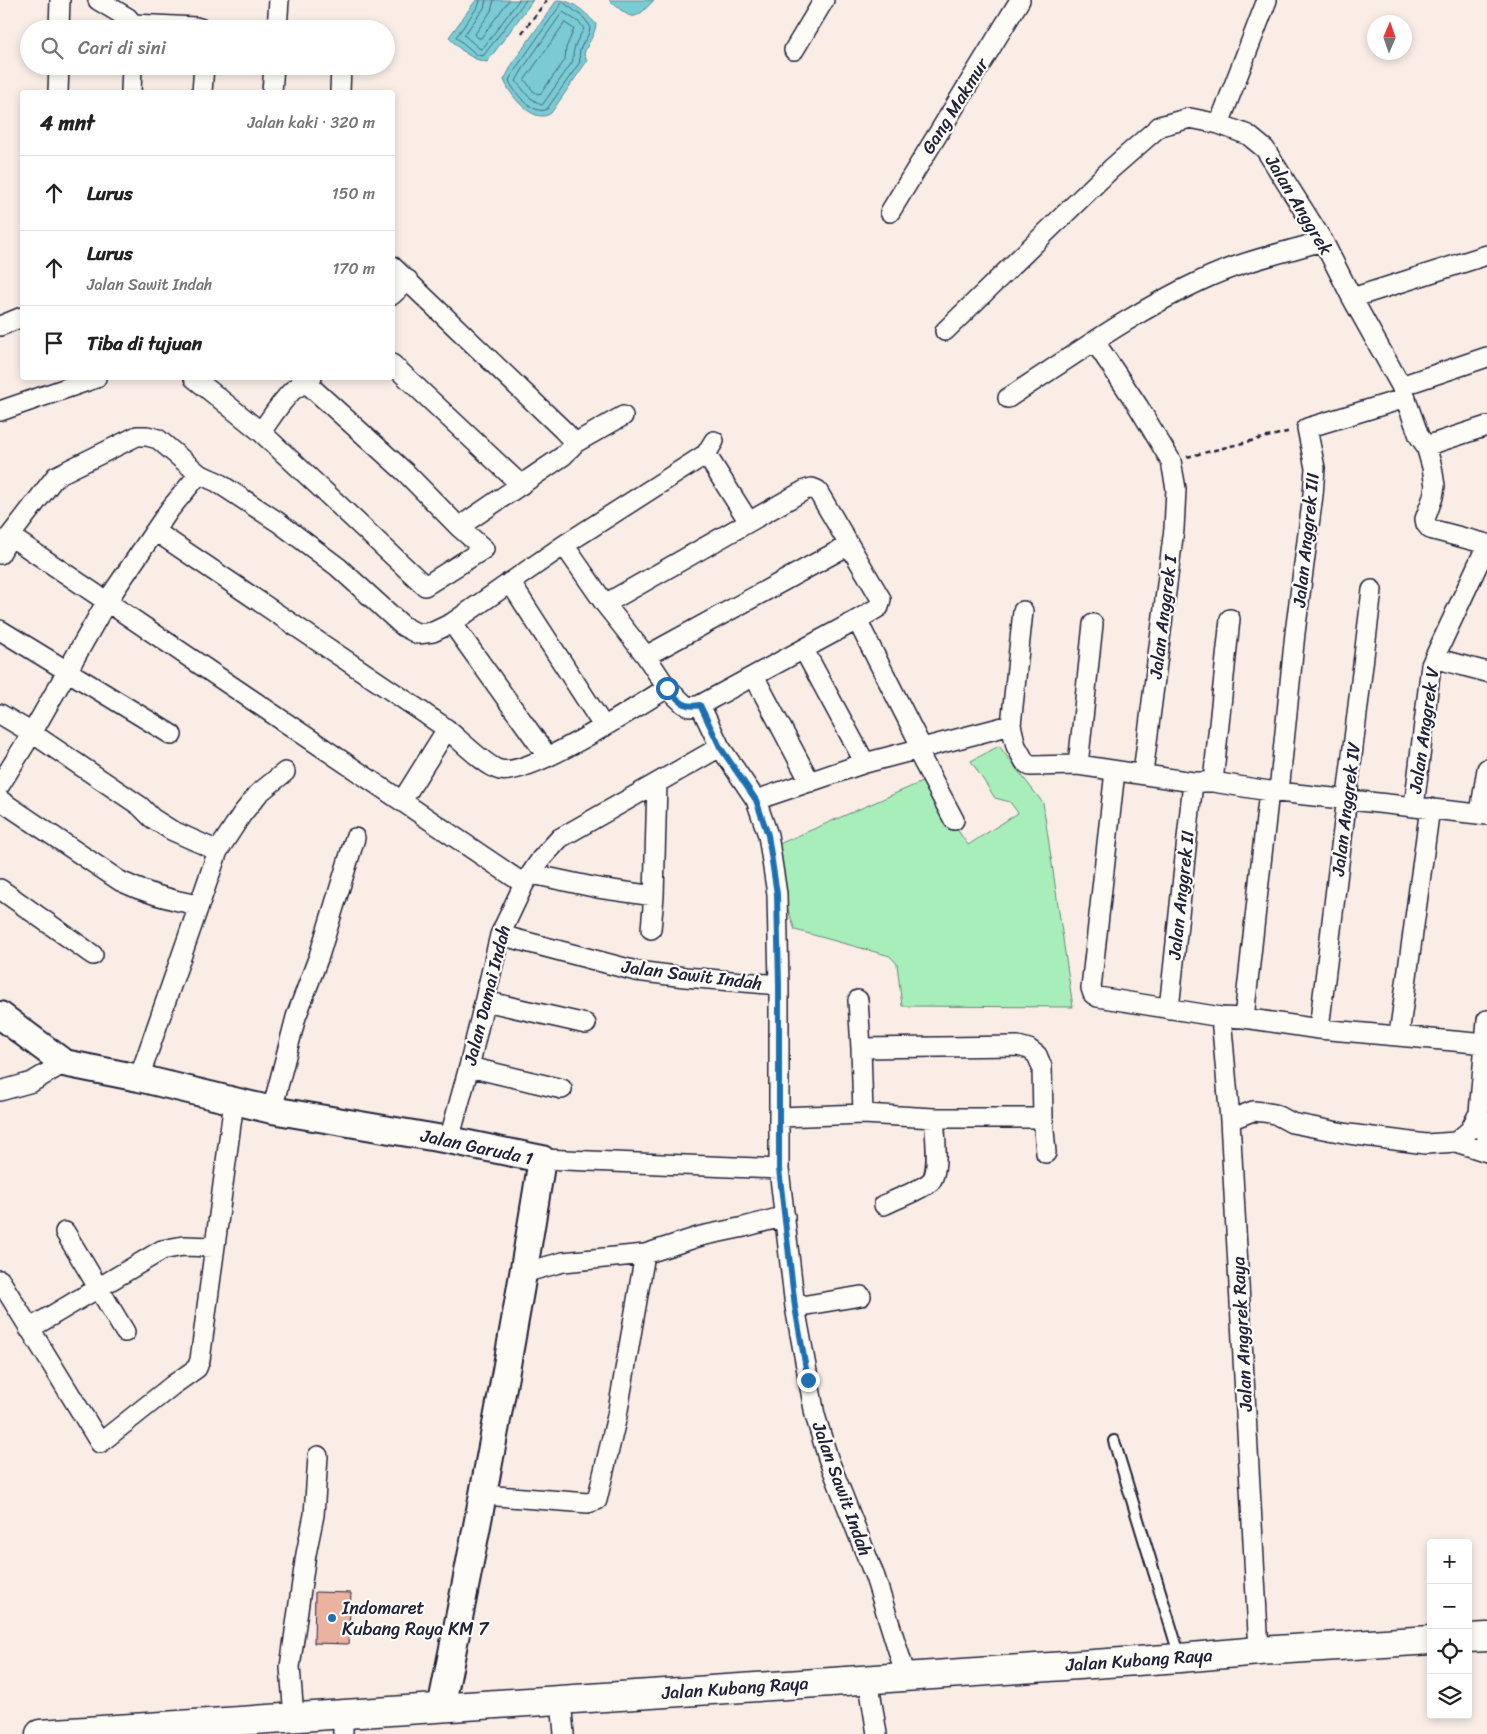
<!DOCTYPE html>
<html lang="id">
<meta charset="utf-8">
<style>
:root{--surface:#fff;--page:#f6f6f6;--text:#222;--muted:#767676;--line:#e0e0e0}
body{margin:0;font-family:Sriracha,sans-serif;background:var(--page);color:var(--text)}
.controls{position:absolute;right:15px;bottom:15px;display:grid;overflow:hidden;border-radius:5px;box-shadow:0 2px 8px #0003}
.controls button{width:45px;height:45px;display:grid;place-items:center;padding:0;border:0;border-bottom:1px solid var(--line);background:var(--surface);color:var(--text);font:25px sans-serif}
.compass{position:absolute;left:1367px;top:15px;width:45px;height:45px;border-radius:50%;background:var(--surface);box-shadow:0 2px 8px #0003;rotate:2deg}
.stop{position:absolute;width:15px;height:15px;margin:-11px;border:4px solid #1f6fb2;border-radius:50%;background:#fff}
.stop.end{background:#1f6fb2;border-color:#fff;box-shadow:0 1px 5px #0008}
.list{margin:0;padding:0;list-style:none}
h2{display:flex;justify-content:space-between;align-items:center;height:65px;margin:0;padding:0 20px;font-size:21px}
h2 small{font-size:16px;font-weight:400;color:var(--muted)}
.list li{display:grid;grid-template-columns:32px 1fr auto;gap:15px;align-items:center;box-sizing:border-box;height:75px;padding:0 20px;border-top:1px solid var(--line)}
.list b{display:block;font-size:19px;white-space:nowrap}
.list p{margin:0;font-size:16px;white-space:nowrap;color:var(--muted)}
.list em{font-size:16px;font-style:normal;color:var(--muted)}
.icon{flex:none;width:28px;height:28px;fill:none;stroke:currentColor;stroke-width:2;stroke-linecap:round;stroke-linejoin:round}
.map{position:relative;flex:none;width:1487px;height:1734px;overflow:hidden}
.search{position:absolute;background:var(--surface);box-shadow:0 2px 8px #0003;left:20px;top:20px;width:375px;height:55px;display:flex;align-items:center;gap:12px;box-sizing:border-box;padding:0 18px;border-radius:28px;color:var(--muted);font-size:19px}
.panel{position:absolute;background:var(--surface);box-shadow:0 2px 8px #0003;left:20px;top:90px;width:375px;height:290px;border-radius:5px}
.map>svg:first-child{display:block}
</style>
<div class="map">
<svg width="1487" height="1734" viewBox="0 0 1487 1734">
<rect width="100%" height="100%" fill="#f9ede6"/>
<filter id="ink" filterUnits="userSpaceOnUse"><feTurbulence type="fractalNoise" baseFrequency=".02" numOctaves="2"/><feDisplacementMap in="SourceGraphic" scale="10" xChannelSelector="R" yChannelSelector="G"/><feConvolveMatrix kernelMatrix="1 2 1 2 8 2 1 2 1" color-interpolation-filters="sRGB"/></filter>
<g filter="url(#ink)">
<path fill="#a8eeba" stroke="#65887a" d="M999 746 1043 803 1073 1007 902 1006 897 964 890 956 795 930 785 901 779 844 924 781 968 845 1018 813 1010 802 995 798 971 761Z"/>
<path fill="#7acbd3" stroke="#578796" d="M476 0H533L487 62C471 60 459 49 449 37Z
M557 0C573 0 586 13 596 24 595 36 587 43 584 54L587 61 551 113C534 126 509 94 504 80L514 61Z
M609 0H654C632 24 632 19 609 0Z"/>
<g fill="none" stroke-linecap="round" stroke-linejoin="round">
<path stroke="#456678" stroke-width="1" d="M480 0 479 5 456 37 477 55 483 56 526 0
M486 0 484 8 464 35 480 49 483 48 519 0
M494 0 491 11 475 34 478 38H481L509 0
M563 2 584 18 590 26C590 41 576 43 580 62L547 109C535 117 512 91 509 80L519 64Z
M563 12 580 23 584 29C577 40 572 49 573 61L543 104 541 105 528 96 516 81 524 67Z
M565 23 574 29 566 48 565 60 541 93 538 94 533 91 525 80Z"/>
</g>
<path fill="#eab2a0" stroke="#22223b" d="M315 1592 351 1593 348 1644 314 1643Z"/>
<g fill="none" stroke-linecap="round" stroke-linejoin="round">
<g stroke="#22223b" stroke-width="14">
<path id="lane" d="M1114 1441 1180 1657"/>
</g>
<g stroke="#22223b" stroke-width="22">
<path id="street" d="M98 0 128 18 133 24V29
M133 24 196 27 202 29
M59 29 60 0
M277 29 279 0
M794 50 824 0
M58 92 59 66
M131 92 132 66
M202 92 204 66
M272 92 274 66
M340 92 341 66
M1219 124 1267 0
M890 212 1020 0
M392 266 563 430 575 443
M392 295 408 280
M1352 298 1487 255
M0 326 22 317
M945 331 1111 169 1160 126 1190 118 1219 124 1248 135 1265 149 1323 241 1352 298 1401 386 1419 436 1426 446 1432 467 1435 486 1433 497 1425 519 1426 524 1430 529 1487 544
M1095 342 1138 406 1171 461 1176 489 1174 529 1143 773
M392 364 521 485
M194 378 261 432 425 586 484 549 459 527 563 456 575 443 623 416
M301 378 406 473 459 527
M1401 386 1487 357
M1008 398C1070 358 1133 312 1200 281 1239 262 1282 253 1323 241
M0 411 96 378
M261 432C271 418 280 403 292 391 298 386 306 383 312 378
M1426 446 1487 426
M706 454 749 522
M155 531 424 713C432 719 441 724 449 731 460 740 487 767 500 770 529 777 638 706 667 688
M10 536 524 884
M564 545 605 604 646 656 667 688 684 704 690 707 700 705 720 747 756 800 865 763 1011 725
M0 554 10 536 56 476 137 436H147L158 439 199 474 217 482 278 522 338 567 403 626 418 634 433 632 452 623 564 545 706 454 714 441
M510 582 604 727
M605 604 805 490 812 488 817 490 881 599 879 607 857 620 922 748
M1023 611 1011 725 1016 746 1025 762 1030 766 1078 765 1193 782H1213L1269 791 1487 815
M452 623 548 757
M0 630 172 735
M804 650 865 763
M646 656 849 545
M1434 658 1487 672
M754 676 810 782
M700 705 857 620
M0 714 32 733 140 806 152 818 171 830 218 851
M917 750 954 820
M1078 765 1093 624
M1115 771 1091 988 1093 994 1098 997 1221 1017 1244 1018 1319 1029 1487 1044
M1213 782 1230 619
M0 785 32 733 107 601 170 509 199 474
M1279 792 1295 633 1313 495 1315 468 1307 428 1406 398
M0 800 120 881C145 893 170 900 198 905
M756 800 768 835 777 894 779 985V1169L795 1307 815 1415 828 1458 875 1577 906 1676
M402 801 447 729
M1414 807 1431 665 1487 545
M1480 813 1487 769
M532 874 598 888 654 896
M0 889 93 955
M651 929 654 896 657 783
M500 935 636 971 685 977 779 985
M858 1000 861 1048
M485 1001 586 1024
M1169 1009 1193 782
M1221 1017 1230 1120 1259 1651
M1244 1018 1269 791
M1319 1029 1372 590
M1399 1035 1430 808
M469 1067 562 1089
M139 1078 218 851 242 814 259 793 285 772
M0 1091 32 1082 64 1063
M272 1110 296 1017 319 956 355 838
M1479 1113 1487 1137
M863 1114 861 1048 1018 1046 1029 1049 1037 1055 1042 1067 1043 1118 1046 1153
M779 1117 863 1114 934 1118H1043
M1230 1120 1253 1111 1263 1112 1275 1114 1292 1123 1349 1134 1426 1144 1456 1142 1470 1130 1479 1113 1487 1020
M449 1140 469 1067 500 935 524 884 541 859 560 838 569 833 720 747
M1456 1142 1487 1152
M542 1159 779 1169
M884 1205C898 1198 919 1191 930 1182 940 1174 935 1131 934 1118
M65 1232 125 1332
M523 1273 563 1262 645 1254 701 1236 744 1227 785 1216
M0 1280 100 1443 173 1385 197 1368 200 1360 234 1101
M795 1307 861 1296
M29 1329 162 1250 183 1246 214 1247
M484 1495 588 1503 597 1500 617 1416 645 1254
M868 1678 877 1734
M561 1700 564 1734
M294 1717 290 1667 306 1554 314 1515 318 1456
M343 1734V1713"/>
</g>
<g stroke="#22223b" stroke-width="30">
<path id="secondary" d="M0 1015 64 1063 139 1078 272 1110 449 1140 542 1159C513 1343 478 1525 441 1708"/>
</g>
<g stroke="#22223b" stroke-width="31">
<path id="highway" d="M1468 1638 1487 1637
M40 1734 802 1684 1180 1658 1259 1651 1431 1640"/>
</g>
<path stroke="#22223b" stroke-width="2.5" stroke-dasharray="5 4" stroke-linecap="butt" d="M522 33 547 0
M1187 457 1291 431"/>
<use href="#lane" stroke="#fdfcf7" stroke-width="10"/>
<use href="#street" stroke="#fdfcf7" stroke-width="19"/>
<use href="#secondary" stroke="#fdfcf7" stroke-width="26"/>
<use href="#highway" stroke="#fdfcf7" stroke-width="28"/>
</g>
</g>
<g fill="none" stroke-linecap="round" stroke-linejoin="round" filter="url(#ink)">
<path stroke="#1f6fb2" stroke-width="6" d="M667 688C678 699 683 709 700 705L720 747 756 800 768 835 777 894 779 985V1169L795 1307 808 1380"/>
</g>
<circle fill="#1f6fb2" stroke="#fdfcf7" stroke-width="2" cx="332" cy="1618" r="5"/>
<g text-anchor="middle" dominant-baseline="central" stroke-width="4.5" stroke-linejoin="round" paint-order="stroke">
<g font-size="18" fill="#22223b" stroke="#fdfcf7">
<text transform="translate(955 106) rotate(-58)">Gang Makmur</text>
<text transform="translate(1299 205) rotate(59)">Jalan Anggrek</text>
<text transform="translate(1306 540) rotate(-84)">Jalan Anggrek III</text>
<text transform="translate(1163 617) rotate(-83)">Jalan Anggrek I</text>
<text transform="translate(1424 730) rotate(-82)">Jalan Anggrek V</text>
<text transform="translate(1346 809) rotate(-83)">Jalan Anggrek IV</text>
<text transform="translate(1181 895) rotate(-84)">Jalan Anggrek II</text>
<text transform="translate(692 975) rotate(7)">Jalan Sawit Indah</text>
<text transform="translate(487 995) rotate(-76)">Jalan Damai Indah</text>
<text transform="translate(477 1147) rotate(12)">Jalan Garuda 1</text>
<text transform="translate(1242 1334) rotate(-93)">Jalan Anggrek Raya</text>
<text transform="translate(842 1489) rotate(70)">Jalan Sawit Indah</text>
<text transform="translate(1139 1660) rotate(-4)">Jalan Kubang Raya</text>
<text transform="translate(735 1688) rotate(-4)">Jalan Kubang Raya</text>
</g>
<g font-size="18" fill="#22223b" stroke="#fdfcf7" text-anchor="start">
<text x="342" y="1608">Indomaret<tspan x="342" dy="21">Kubang Raya KM 7</tspan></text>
</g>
</g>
</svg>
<div class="controls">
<button>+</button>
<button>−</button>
<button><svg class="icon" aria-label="locate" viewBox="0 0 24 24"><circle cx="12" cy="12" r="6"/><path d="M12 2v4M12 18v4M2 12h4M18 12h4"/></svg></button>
<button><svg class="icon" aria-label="layers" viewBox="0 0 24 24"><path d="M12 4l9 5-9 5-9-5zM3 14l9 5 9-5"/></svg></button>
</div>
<svg class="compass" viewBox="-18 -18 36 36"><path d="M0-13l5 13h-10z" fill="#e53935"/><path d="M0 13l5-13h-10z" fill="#767676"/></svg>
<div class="stop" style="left:667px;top:688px"></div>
<div class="stop end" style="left:808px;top:1380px"></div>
<div class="search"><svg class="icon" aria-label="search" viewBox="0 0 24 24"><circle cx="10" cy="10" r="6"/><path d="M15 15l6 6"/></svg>Cari di sini</div>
<section class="panel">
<h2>4 mnt<small>Jalan kaki · 320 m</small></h2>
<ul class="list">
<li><svg class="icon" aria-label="ahead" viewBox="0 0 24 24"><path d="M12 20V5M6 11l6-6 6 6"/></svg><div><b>Lurus</b></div><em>150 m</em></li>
<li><svg class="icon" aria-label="ahead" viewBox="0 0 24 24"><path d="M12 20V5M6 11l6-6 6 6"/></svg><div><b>Lurus</b><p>Jalan Sawit Indah</p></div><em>170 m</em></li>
<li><svg class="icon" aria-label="arrive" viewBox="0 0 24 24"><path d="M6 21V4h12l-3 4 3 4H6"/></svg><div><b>Tiba di tujuan</b></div></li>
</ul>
</section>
</div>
